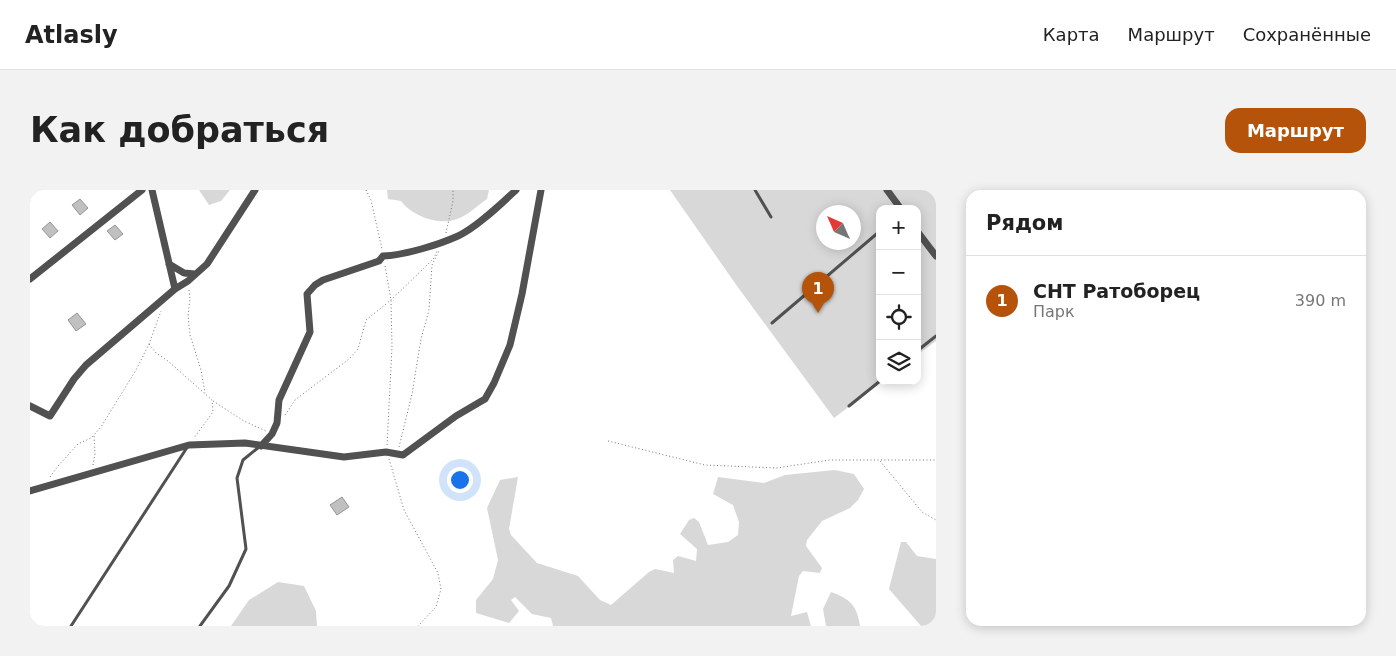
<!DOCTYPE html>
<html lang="ru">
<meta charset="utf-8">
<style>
:root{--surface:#fff;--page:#f2f2f2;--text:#222;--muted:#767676;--line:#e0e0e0;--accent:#b45309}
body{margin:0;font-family:"DejaVu Sans",sans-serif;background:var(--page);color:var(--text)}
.controls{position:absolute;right:15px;top:15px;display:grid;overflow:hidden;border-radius:10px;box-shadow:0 2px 12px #0003}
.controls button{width:45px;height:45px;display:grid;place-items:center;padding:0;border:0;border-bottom:1px solid var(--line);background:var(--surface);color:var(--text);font:25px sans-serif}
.compass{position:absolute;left:786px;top:15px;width:45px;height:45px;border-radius:50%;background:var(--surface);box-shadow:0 2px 12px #0003;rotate:315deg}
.you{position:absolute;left:429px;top:289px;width:18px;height:18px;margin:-12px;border:4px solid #fff;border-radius:50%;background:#1a73e8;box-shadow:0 0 0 8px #1a73e833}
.badge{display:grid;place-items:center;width:32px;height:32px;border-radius:50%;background:var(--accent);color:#fff;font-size:16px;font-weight:700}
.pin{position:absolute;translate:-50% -41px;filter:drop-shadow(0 1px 2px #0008)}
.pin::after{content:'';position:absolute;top:26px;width:18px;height:15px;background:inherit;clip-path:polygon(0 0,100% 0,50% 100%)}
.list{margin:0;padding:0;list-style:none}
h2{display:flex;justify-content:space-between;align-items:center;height:65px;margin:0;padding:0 20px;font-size:21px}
h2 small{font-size:16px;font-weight:400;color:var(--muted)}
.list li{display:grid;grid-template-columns:32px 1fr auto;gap:15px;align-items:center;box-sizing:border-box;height:90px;padding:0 20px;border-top:1px solid var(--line)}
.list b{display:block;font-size:19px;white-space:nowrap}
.list p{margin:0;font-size:16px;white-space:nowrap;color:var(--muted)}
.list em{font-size:16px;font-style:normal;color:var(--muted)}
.icon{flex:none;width:28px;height:28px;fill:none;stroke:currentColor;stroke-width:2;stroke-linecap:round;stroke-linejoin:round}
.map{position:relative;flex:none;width:906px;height:436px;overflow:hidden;border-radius:15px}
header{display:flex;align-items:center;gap:30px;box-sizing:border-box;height:70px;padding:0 25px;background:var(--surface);border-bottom:1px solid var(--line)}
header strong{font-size:24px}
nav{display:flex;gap:28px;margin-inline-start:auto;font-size:18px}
.intro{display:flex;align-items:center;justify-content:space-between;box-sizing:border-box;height:120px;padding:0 30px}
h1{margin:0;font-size:35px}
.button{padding:12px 22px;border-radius:15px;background:var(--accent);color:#fff;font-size:18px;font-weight:700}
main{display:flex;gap:30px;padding:0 30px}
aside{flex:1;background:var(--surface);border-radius:15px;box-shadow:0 2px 12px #0003}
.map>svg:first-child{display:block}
</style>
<header>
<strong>Atlasly</strong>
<nav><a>Карта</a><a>Маршрут</a><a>Сохранённые</a></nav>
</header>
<div class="intro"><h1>Как добраться</h1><a class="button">Маршрут</a></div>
<main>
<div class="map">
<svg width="906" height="436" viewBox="0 0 906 436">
<rect width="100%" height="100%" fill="#fff"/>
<path fill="#d8d8d8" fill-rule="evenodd" d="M169 0H200L191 11 179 15Z
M357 0H459L457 9C448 15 437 26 427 29 409 36 382 26 371 11L358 9Z
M640 0H906V151L887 165V19H850V191H853L804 228 707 96ZM794 22H824V52H794Z
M805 280 824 284 834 299 828 310 820 318 792 331 777 350 776 356 792 378 790 383 773 381 769 386 761 426 777 422 781 436H523L521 428 502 424 485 407 481 410 489 421 479 433 446 423V410L463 389 468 370 457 318 470 290 488 287 479 339 481 345 507 373 548 386 570 410 581 415 619 382 625 379 644 383 643 370 648 366 666 371 667 359 650 344 659 330 664 328 669 332 678 355 698 352 708 345 709 332 703 315 683 304 688 287 734 293 755 285Z
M871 352H876L887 366 906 369V436H891L859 399Z
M248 392 274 396 286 421 287 436H201L219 410Z
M801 402C820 409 827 415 830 436H796L793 419Z"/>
<path fill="#c0c0c0" stroke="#959595" d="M50 9 58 18 50 25 42 15Z
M20 32 28 41 20 48 12 39Z
M85 35 93 44 85 50 77 41Z
M47 123 56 134 46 141 38 130Z
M312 307 319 317 307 325 300 315Z"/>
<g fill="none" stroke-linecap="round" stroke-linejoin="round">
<path stroke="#737373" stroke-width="1" stroke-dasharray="1 2.5" stroke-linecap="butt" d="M336 0 341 10 352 59
M416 43 423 11V0
M355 76 361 110 362 157 357 256
M159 100 160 109 158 125 160 145 171 180 175 203
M119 154 126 163 138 171 182 210 183 222 164 248
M183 211 214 231 236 241
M255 225 265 210 319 169 328 159 336 130 361 110 392 80 404 68 407 61
M578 251 675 275 746 278 800 270H906
M369 257 382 204 391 149 399 120 402 75 409 61
M359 269 374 320 408 383 411 399 406 417 388 436
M850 271 892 322 906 330
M63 275 65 264 64 245
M20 287 28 276 48 254 61 248 71 237 106 180 119 154 131 121"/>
<path stroke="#515151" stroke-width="3" d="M725 0 741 27
M742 133 850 41
M887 161 906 146
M819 216 850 191
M41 436 158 256
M170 436 199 396 216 359 207 288 213 270 229 257"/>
<path stroke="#515151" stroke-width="7" d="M122 0 145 99
M857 0 871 19
M887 41 906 66
M139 74 154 83 165 84
M0 89 112 0
M0 216 20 226 44 189 56 175 145 99 158 91 177 74 225 0
M231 256 242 244 247 233 249 210 280 142 277 104 285 95 293 90 349 71 353 66C375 65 408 55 428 46 446 38 471 14 486 0
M0 301 159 255 215 253 314 267 356 262 373 265 426 226 455 209 464 193 480 155 492 104 511 0"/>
</g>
</svg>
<div class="controls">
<button>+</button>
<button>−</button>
<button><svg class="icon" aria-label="locate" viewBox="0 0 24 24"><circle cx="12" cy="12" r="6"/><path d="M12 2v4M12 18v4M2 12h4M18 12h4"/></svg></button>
<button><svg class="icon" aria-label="layers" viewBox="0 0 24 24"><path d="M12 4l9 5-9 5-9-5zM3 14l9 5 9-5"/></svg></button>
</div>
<svg class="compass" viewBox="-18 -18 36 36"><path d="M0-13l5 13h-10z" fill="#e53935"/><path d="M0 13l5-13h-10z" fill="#767676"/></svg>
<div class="you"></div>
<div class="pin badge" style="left:788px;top:123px">1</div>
</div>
<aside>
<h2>Рядом<small></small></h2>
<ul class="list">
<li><span class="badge">1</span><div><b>СНТ Ратоборец</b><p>Парк</p></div><em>390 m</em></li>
</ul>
</aside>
</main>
